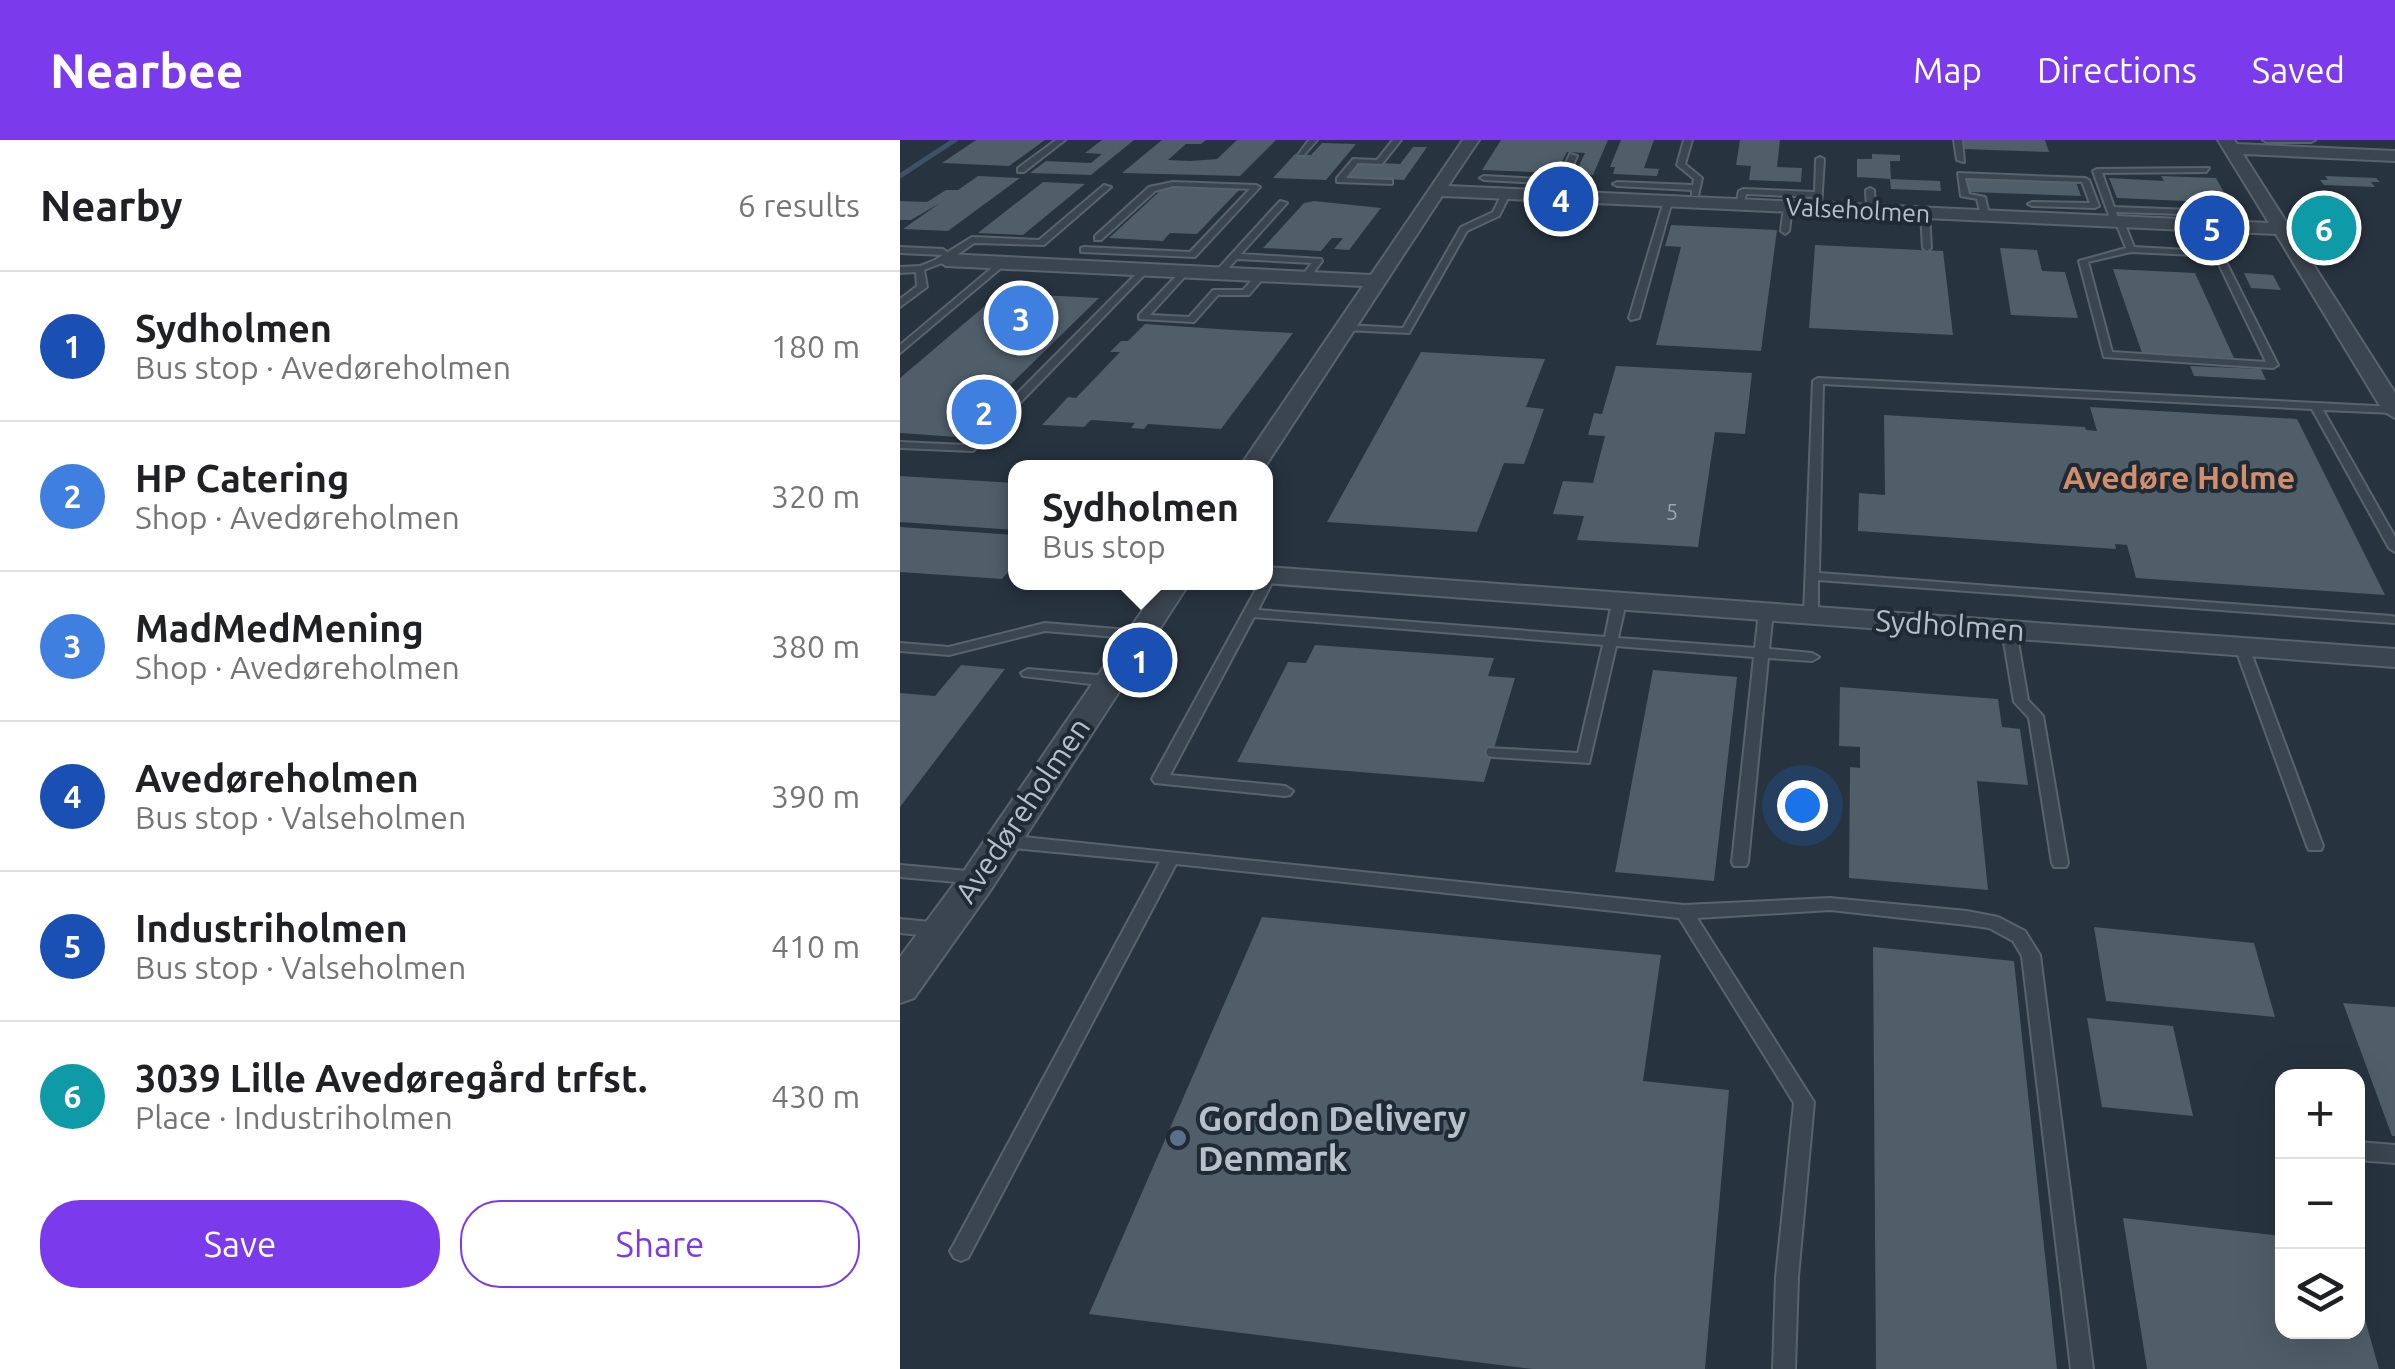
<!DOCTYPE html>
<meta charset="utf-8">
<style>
:root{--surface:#fff;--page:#f6f6f6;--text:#202124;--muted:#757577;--line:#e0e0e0;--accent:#7c3aed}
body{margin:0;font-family:Ubuntu,sans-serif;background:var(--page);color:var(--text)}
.controls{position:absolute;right:30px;bottom:30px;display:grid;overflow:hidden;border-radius:20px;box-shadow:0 10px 40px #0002}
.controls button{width:90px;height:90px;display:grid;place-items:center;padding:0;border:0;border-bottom:2px solid var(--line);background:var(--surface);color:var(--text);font:50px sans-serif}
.you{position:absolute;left:902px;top:665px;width:35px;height:35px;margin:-25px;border:8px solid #fff;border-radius:50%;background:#1a73e8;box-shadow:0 0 0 15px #1a73e833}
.badge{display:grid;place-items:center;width:65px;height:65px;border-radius:50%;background:var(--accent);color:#fff;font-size:32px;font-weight:700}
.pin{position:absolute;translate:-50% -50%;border:5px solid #fff;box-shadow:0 2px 10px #0006}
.popup{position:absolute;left:108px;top:320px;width:265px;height:130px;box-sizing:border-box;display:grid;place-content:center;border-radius:20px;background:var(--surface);filter:drop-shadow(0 2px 8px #0005);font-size:32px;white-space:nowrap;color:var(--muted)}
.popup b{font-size:38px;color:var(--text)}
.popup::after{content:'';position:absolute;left:50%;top:100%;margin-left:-20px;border:20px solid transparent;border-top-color:var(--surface)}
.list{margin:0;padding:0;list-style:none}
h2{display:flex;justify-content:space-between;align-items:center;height:130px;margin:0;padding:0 40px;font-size:42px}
h2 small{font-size:32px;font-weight:400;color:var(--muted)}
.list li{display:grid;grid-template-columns:65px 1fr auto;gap:30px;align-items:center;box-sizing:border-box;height:150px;padding:0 40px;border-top:2px solid var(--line)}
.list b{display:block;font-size:38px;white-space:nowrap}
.list p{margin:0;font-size:32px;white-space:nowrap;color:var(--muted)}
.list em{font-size:32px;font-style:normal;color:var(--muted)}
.actions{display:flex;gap:20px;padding:30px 40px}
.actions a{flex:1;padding:22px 0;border:2px solid var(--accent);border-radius:40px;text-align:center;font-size:35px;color:var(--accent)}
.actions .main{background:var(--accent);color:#fff}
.icon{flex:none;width:55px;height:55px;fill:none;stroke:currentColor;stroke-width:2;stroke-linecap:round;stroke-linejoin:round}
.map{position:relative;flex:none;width:1495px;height:1229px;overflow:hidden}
header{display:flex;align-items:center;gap:60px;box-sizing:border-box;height:140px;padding:0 50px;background:var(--accent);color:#fff}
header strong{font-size:48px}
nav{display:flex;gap:55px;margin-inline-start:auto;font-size:35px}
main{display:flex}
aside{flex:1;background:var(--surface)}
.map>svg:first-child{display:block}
</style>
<header>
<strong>Nearbee</strong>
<nav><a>Map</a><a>Directions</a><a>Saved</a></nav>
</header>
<main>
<aside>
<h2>Nearby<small>6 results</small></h2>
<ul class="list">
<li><span class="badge" style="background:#1a4fb4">1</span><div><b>Sydholmen</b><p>Bus stop · Avedøreholmen</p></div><em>180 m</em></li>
<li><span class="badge" style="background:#3f7fe0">2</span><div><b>HP Catering</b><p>Shop · Avedøreholmen</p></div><em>320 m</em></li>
<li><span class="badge" style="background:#3f7fe0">3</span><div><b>MadMedMening</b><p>Shop · Avedøreholmen</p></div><em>380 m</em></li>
<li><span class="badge" style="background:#1a4fb4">4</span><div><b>Avedøreholmen</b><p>Bus stop · Valseholmen</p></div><em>390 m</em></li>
<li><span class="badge" style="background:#1a4fb4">5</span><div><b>Industriholmen</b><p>Bus stop · Valseholmen</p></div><em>410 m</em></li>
<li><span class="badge" style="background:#0f9aa8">6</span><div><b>3039 Lille Avedøregård trfst.</b><p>Place · Industriholmen</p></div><em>430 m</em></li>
</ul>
<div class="actions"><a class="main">Save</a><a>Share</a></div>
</aside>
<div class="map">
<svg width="1495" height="1229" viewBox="0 0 1495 1229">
<rect width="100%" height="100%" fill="#27333f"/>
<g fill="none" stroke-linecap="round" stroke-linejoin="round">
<path stroke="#3d5266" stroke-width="5" d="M0 36 55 0"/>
</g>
<path fill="#505e69" d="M76 0H145L109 26 42 23Z
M202 0H234L191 35 130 33 146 21 191 23 202 14 185 13Z
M262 0H306L301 4H286L268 20 290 21 317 19 337 0H376L340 36 222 33Z
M601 0H708L693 35 675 34 685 13 667 12 656 33 582 30Z
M721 0H754L744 28 759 29 757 36 713 34 715 27H710Z
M840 0H880L877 27 902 28 901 42 849 40 851 26 836 25Z
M1062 0H1145L1149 12 1063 9Z
M422 3 456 4 426 40 373 38 395 14 411 15Z
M513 7H527L504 40 445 37 458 22 500 24Z
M972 14 1000 15V21H990L991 39 957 37V19H972Z
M78 36 120 38 48 91 3 89 40 63 11 80H0V61L27 62 46 50H58Z
M1261 36 1316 38 1330 63 1217 58 1209 38 1264 41Z
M1425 36 1476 38 1480 42H1471L1475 47 1424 45 1420 40H1428Z
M1067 38 1176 42 1181 56 1069 52Z
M990 39 1040 41 1041 51 991 49Z
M143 42 185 44 123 95 78 93Z
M275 47 339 50 297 94 270 93 263 101 209 98 261 50Z
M414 61 481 68 449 110 434 109 443 98H432L421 111 363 108 404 63Z
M771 85 877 90 861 211 756 205 781 107 765 106Z
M915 105 1043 111 1053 195 909 188Z
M1100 108 1137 110 1142 131 1165 132 1178 178 1111 175Z
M1213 129 1295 133 1334 218 1242 213Z
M1344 133 1373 135 1381 150 1351 148Z
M100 153 199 158 57 297 0 293V238Z
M245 184 333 190 393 193 321 289 248 284 244 289 231 288 235 283 191 280 184 287 142 285 168 257 176 258 220 212H210L221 201H228Z
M521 212 645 219 626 267 644 269 624 324 604 323 577 392 427 382Z
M716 226 852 233 845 294 815 292 798 407 677 400 684 376 653 374 663 341 693 343 705 296 688 295 694 273 702 274Z
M1290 226 1361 229 1366 240 1294 236Z
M1190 267 1397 279 1485 455 1236 438 1227 405 1215 404 1216 409 958 391 959 353 985 355 984 275 1185 287 1186 290 1197 291Z
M0 336 115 343V390L0 382Z
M0 387 115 395V424L102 439 0 432Z
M415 505 594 518 588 536 615 538 584 642 337 622 388 522 406 523Z
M61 525 105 529 0 667V553L35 556Z
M753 530 837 537 814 741 715 732Z
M940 547 1098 559 1102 587 1120 589 1128 645 1077 641 1088 750 949 738 950 627 960 628V607L939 606Z
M362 777 761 815 743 941 829 950 805 1229H633L189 1174Z
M1194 787 1354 803 1375 877 1206 861Z
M973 807 1114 821 1157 1229H976Z
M1443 863 1495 867V996H1492Z
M1187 878 1273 886 1293 976 1202 967Z
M1223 1078 1382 1096V1192H1458L1459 1158 1479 1229H1247Z"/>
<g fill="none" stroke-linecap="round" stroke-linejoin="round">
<g stroke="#58636c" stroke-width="4">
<path id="service" d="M156 0H165L124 32H118V28Z
M409 0H417L404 15H398Z
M493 0H501L482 24 458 23 446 38 489 40H492V44L437 42V38L453 19 477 20Z
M784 0H792L785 24 802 38 798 56H792V50L717 46 713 44 717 42 793 45 794 39 777 25Z
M1054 0H1062L1064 22 1057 20Z
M1363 0H1415L1411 2H1367Z
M670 14 677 16 661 51 654 49 656 44 584 40 580 38 584 36 658 40Z
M920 17 924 19 921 66H915L914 57 846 54 843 66 836 64 839 51 843 49 915 52 916 19Z
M1309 28 1306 32 1202 33 1214 67 1317 71 1318 73 1314 75 1216 72 1219 80 1224 82 1234 107 1321 112 1378 225 1373 228 1204 217 1179 121 1226 108 1216 83 1211 81 1193 31 1197 29ZM1231 112 1315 116 1366 222 1212 212 1188 122Z
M1058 33 1185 38 1189 40 1199 66 1195 68 1132 66 1128 64 1132 62 1190 63 1182 42 1065 38 1069 54 1085 57 1089 75 1085 77 1081 75 1077 59 1061 56Z
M273 42 356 45 360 47 295 117 181 112V108L184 107 290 112 350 49 273 46 255 51 201 100H195V96L249 47Z
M204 45 211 47 144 105 74 103 50 120 24 130 27 147 0 167V159L17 146 16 132 0 133V127L20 126 35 120 72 97 139 100Z
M970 48 974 50 975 70 971 72 967 70 966 50Z
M603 52 610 54 599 76 567 91 509 193 442 190V186L445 185 503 188 561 87 593 72Z
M768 59 772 61 739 178 731 180 729 178 764 61Z
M380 61 387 63 341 114 421 119 422 121 408 140 400 138 412 123 337 119 322 135H316V131Z
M888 65 892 67 889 91 885 94 881 91 884 67Z
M1025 71 1029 73 1031 108 1027 111 1023 108 1021 73Z
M0 107 43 109 47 112 43 115 0 113Z
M100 121 107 123 0 213V205Z
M242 128 249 130 73 311 0 308V302L66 305Z
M282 130 289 132 250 175 289 177 313 150H343L358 133 366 135 349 155H318L294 182 239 179V175Z
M918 238 1495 267V273L1423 270 1495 397V412L1489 408 1412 269 923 244 919 433 1492 476 1495 477V483L918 440V475L911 479 906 478 904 475 913 241Z
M370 431 376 435 358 470 705 497 712 462 719 458 726 462 718 498 855 508 859 472 866 468 871 469 873 472 869 509 912 513 919 517 912 521 868 518 848 722 846 726H834L832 722 854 517 716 506 689 623 593 617 588 616 586 612 588 608 678 613 703 505 354 477 270 635 385 646 393 651 390 655 385 656 255 643 252 639 360 442H365V433Z
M145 483 240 491 247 495 240 499 145 491 49 515 0 511V503L49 507Z
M1109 486 1116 490 1128 560 1143 576 1168 723 1166 727H1154L1152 723 1129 578 1114 562 1102 490Z
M1342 503 1349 507 1423 706 1421 710H1409L1407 706 1335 507Z
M128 529 208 536 215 541 208 546 123 536 121 533Z
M103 695 784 765 930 758 1067 771 1098 777 1125 791 1140 815 1193 1229H1171L1122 816 1113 801 1089 788 1067 785 930 770 797 778 914 962 898 1137 895 1229H873L876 1137 894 963 779 778 276 724 68 1118 61 1121 54 1118 50 1111 54 1104 260 722 103 707 97 705 95 701 97 697Z
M0 725 79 732 85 734 87 738 85 742 79 744 0 737Z
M0 779 41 783 47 785 50 790 47 795 41 797 0 793Z
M1458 1002 1495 1005V1023L1458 1020Z"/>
</g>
<g stroke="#58636c" stroke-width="4">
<path id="minor" d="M563 0H579L548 46 1369 83 1318 0H1334L1337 4 1495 11V21L1343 14 1495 253V278L1483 271 1376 94 542 56 364 328H339L463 146 46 126 36 120 46 114 471 135Z
M365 427 1495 509V527L365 443 362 442H365Z
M262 442H290L92 748 14 858 0 863V817L66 728Z"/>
</g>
<use href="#service" fill="#3b454f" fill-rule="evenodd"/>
<use href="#minor" fill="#3b454f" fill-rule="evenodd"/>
</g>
<circle fill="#5c6f8a" stroke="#1f2a34" stroke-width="4" cx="278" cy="998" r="10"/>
<g text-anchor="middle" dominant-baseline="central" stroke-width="8" stroke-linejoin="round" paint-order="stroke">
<g font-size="22" fill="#9da8b1">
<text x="772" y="371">5</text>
</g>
<g font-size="25" fill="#b7c0c9" stroke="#1f2a34">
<text transform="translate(958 70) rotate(3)">Valseholmen</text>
</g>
<g font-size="30" fill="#b7c0c9" stroke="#1f2a34">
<text transform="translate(1050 485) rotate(4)">Sydholmen</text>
<text transform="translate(122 670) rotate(-56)">Avedøreholmen</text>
</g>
<g font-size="32" font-weight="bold" fill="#d08e6c" stroke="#1f2a34">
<text x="1279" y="337">Avedøre Holme</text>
</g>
<g font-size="35" font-weight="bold" fill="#b7c0c9" stroke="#1f2a34" text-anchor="start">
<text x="298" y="978">Gordon Delivery<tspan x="298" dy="40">Denmark</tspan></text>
</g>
</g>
</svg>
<div class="controls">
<button>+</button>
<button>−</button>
<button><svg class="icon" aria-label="layers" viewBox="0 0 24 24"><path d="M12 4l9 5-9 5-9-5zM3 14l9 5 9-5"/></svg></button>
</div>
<div class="you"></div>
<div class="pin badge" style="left:240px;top:520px;background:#1a4fb4">1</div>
<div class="popup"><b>Sydholmen</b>Bus stop</div>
<div class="pin badge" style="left:84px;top:272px;background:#3f7fe0">2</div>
<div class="pin badge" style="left:121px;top:178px;background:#3f7fe0">3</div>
<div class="pin badge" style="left:661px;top:59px;background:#1a4fb4">4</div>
<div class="pin badge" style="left:1312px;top:88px;background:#1a4fb4">5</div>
<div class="pin badge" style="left:1424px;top:88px;background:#0f9aa8">6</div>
</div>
</main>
